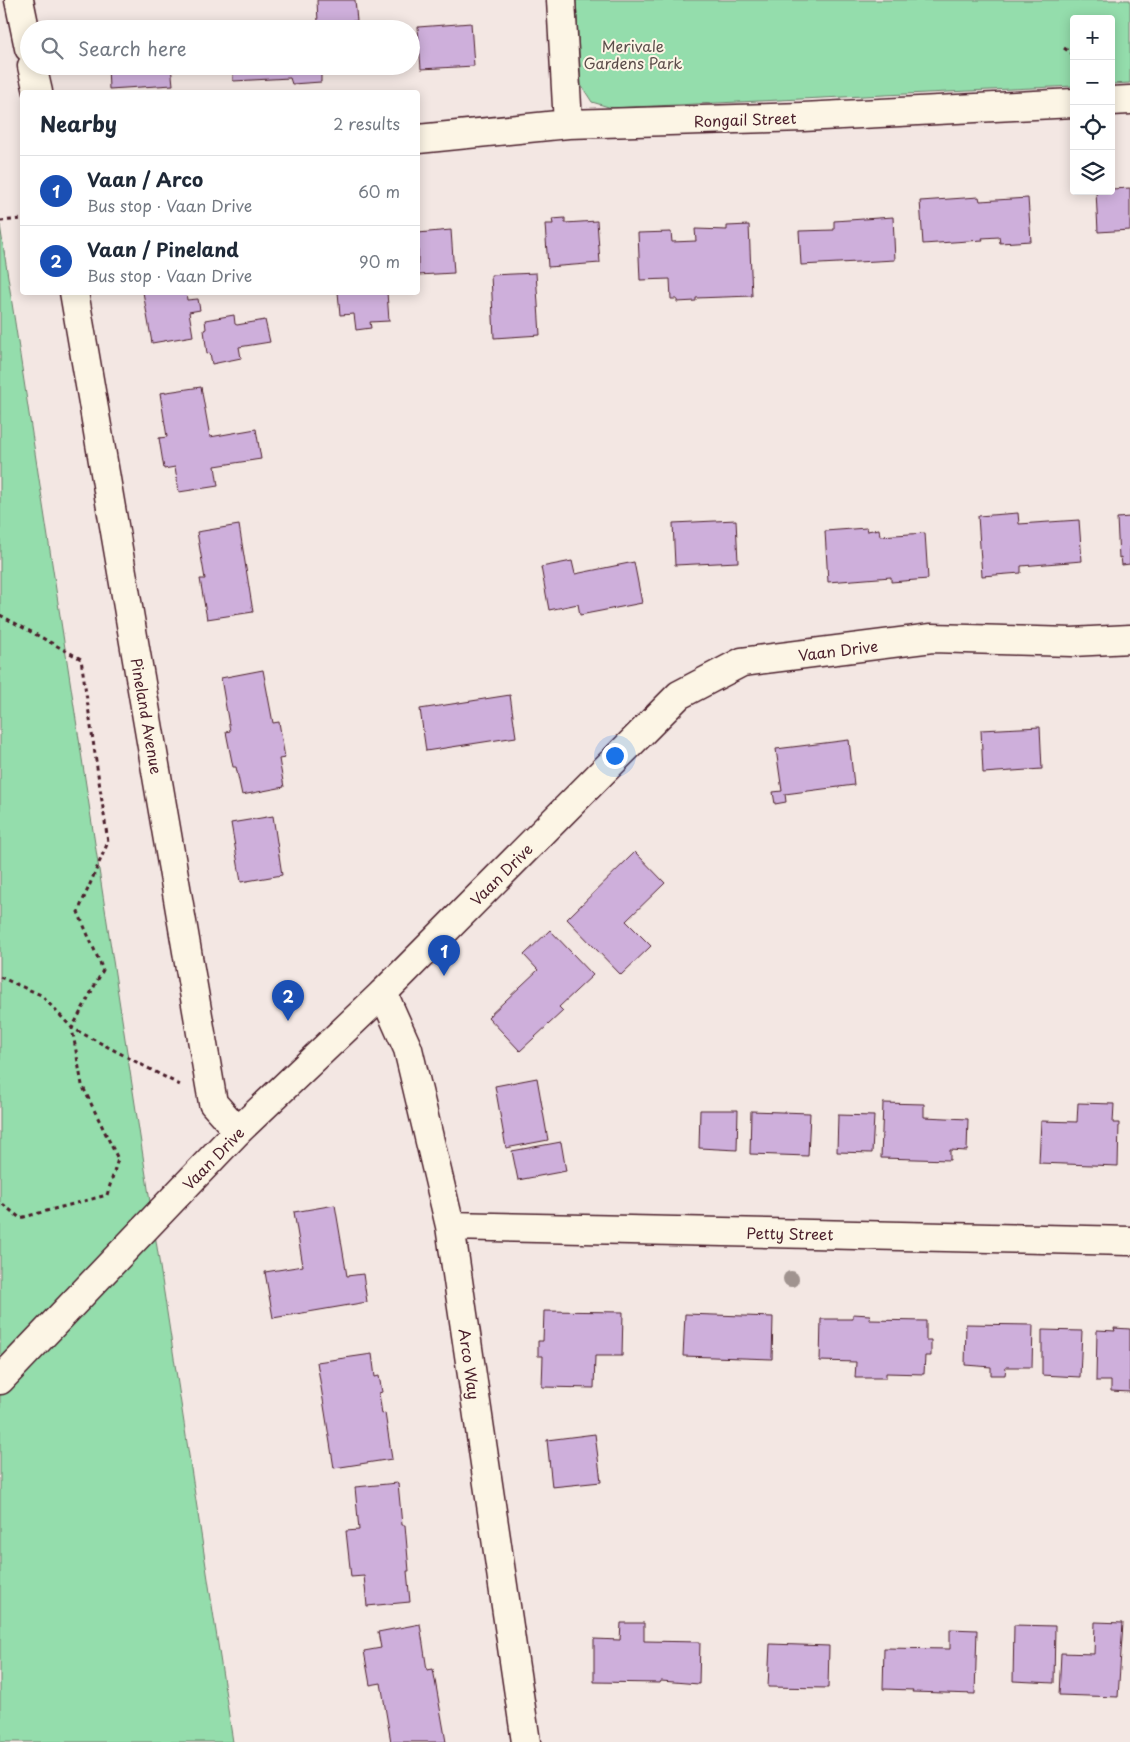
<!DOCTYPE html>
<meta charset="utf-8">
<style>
:root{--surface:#fff;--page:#f2f2f3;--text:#1f2937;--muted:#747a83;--line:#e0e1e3;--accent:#ea580c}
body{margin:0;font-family:"Playpen Sans",sans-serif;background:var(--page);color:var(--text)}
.controls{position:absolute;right:15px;top:15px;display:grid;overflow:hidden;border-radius:5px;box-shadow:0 2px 12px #0003}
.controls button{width:45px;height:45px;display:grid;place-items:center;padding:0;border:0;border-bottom:1px solid var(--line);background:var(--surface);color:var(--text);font:25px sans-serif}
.you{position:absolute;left:614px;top:755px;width:18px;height:18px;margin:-12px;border:4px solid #fff;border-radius:50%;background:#1a73e8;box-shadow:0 0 0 8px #1a73e833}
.badge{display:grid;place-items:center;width:32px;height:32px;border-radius:50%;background:var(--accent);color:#fff;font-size:16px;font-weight:700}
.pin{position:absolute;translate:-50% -41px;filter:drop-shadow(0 1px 2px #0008)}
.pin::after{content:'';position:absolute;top:26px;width:18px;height:15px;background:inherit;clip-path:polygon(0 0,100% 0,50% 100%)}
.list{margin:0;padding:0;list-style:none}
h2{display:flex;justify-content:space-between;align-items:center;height:65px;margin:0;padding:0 20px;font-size:21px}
h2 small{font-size:16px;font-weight:400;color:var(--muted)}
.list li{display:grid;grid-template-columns:32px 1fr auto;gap:15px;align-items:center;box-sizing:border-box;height:70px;padding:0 20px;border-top:1px solid var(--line)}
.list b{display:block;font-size:19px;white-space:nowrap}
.list p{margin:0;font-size:16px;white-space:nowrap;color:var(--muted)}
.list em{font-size:16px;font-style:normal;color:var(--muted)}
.icon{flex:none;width:28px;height:28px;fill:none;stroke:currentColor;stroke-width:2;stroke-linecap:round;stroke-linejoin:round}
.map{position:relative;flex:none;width:1130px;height:1742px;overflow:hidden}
.search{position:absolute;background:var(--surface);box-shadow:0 2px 12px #0003;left:20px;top:20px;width:400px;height:55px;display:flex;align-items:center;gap:12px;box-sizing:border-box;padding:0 18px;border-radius:28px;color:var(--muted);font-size:19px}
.panel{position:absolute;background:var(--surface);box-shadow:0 2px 12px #0003;left:20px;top:90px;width:400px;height:205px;border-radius:5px}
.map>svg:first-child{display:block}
</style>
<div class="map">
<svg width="1130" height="1742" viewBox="0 0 1130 1742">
<rect width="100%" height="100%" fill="#f3e7e3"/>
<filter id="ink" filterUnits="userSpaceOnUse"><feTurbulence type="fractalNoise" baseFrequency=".02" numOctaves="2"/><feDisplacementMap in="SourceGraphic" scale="10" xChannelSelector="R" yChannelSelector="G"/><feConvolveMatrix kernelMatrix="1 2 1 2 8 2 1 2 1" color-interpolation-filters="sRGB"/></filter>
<g filter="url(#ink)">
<path fill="#94ddac" stroke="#6f7e6c" d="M576 0H1130V83L1111 84V19H1074V86L612 108 592 102 581 85Z
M0 225 233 1742H0Z"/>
<path fill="#ceafdb" stroke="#4a1f2b" d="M317 0H355L357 21 318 23Z
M471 23 474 66 421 69 418 27Z
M288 26V29H265V27Z
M108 66H171L173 85 109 89Z
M233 66H321V82L292 84 290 78 233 81Z
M1130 188V230L1098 232 1096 191H1111V189Z
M979 197 980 201 1028 198 1031 241 1000 243 999 237 982 238 983 240 923 244 920 201Z
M893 217 895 260 801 265 799 231 834 230V221Z
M565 218V223L597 221 600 263 548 267 545 224H553L552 219Z
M749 225 752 296 696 298V301L677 302V299H671L670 279 640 280 638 233 671 232 672 242 696 241 695 229 727 230V226Z
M451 230 454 273 418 275V233Z
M536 273 540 335 494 338 491 275Z
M143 292H186L187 300 198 299 200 310 189 312 193 336 152 343Z
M338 292H387L389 321 370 322 371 328 356 330 354 314 340 315Z
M234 315 235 324 237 325 265 320 270 342 239 347 241 358 212 364 210 353 207 354 204 330 206 329 205 320Z
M201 387 210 437 256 429 261 459 215 466 218 486 179 492 175 467 164 469 159 438 167 437 160 393Z
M1018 513 1019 524 1079 520 1082 561 1021 566V573L982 576 978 516Z
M1130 517V564L1122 565 1121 557 1119 558 1117 518Z
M736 520 738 562 675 565 673 523Z
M239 525 253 612 207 619 200 579H205L197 532Z
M866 528 867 531 879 529 880 536 925 533 928 579 891 582V577L828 582 825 531Z
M572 561 575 574 634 562 642 603 580 615 578 604 549 610 541 567Z
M263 670 273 723 279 722 285 758 279 759 284 787 242 795 236 767H233L226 732 230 731 221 678Z
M510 695 516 737 426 751 420 709Z
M1040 727 1042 769 983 773 981 730Z
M849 740 854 785 785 794 786 802 775 804 773 792 782 791 776 749Z
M273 816 282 875 241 882 231 823Z
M635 852 665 883 626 921 651 946 621 975 567 919Z
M550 930 593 975 559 1007 563 1011 520 1051 488 1017 538 970 524 955Z
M537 1078 548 1140 506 1148 495 1086Z
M883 1103 924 1104V1117L968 1119 967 1151 950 1150V1160L881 1158Z
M1078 1103 1114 1104 1113 1123H1119L1118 1166 1039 1163 1041 1121 1077 1122Z
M700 1110H738L737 1150 699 1148Z
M751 1111 810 1113 808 1156 750 1154Z
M838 1115 874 1116 872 1153 837 1152Z
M561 1142 566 1171 518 1180 512 1151Z
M335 1205 347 1276 363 1274 367 1302 273 1318 265 1272 303 1266 294 1212Z
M544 1311 623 1312 622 1356H595L594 1388 542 1387 543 1356H538V1341H543Z
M685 1314 773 1317 772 1359 683 1356Z
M853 1314 870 1315 869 1320 926 1321V1340H931V1356H925L924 1374 886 1373V1378H855L856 1362 820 1361 821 1319H853Z
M966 1324 1033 1325 1032 1367H1006L1005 1375H991V1367L965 1365Z
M1114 1328 1130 1329V1392L1111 1391V1381H1096L1097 1330 1115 1331Z
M1042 1330 1082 1331 1080 1377 1042 1375Z
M372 1354 375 1377 379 1376 382 1392 379 1393 382 1414 385 1413 392 1459 334 1468 317 1362Z
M595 1434 601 1482 552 1487 547 1440Z
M398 1483 402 1525H405L409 1571H407L410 1602 367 1606 364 1576 351 1577 346 1531 359 1530 355 1487Z
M1095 1622 1123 1623 1118 1697 1059 1695 1061 1653 1094 1654Z
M621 1623H644V1641L700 1642 699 1684 661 1681 660 1683 594 1682V1639L620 1640Z
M420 1624 427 1670 433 1669 446 1742H391L381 1683 370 1685 364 1651 381 1648 378 1632Z
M1014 1625 1055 1626 1054 1683 1013 1681Z
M950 1629 977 1630 975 1694 912 1692 913 1690 883 1689 884 1648 950 1649Z
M770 1644 829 1646 828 1688 768 1687Z"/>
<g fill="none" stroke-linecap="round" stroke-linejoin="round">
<g stroke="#4a1f2b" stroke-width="31">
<path id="street" d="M19 0 29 48
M561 0 568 124
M32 66 38 92
M1111 101 1130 100
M418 139 568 124 803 117 1074 103
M74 292 213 1103 238 1131
M383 993 408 1049 450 1226 526 1742
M450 1226 1130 1241"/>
</g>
<g stroke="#4a1f2b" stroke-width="31">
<path id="secondary" d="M0 1380 238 1131 383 993 679 695 742 662 932 638 1072 642 1130 639"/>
</g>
<path stroke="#4a1f2b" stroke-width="3" stroke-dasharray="4 4" stroke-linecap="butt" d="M1064 48 1074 55
M0 221 22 219
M0 615 81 659 108 842 78 912 103 970 72 1028 82 1085 118 1159 107 1195 20 1218 0 1202
M0 977 41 995 72 1028 180 1085"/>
<use href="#street" stroke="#fcf5e5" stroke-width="28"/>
<use href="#secondary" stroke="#fcf5e5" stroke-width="28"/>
</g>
<circle fill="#a0938f" cx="791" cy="1279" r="8"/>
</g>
<g text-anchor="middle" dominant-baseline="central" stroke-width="4" stroke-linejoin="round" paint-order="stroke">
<g font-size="15" fill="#5c4e4b" stroke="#fcf5e5">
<text x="633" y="45">Merivale<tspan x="633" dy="17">Gardens Park</tspan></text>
</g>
<g font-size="15" fill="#4a1f2b" stroke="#fcf5e5">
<text transform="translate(745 119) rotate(-2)">Rongail Street</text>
<text transform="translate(838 650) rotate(-7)">Vaan Drive</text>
<text transform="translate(147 716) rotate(80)">Pineland Avenue</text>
<text transform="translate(501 874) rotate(-45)">Vaan Drive</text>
<text transform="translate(213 1158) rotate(-46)">Vaan Drive</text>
<text transform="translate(790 1233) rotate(1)">Petty Street</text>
<text transform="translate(470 1364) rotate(82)">Arco Way</text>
</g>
</g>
</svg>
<div class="controls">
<button>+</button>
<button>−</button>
<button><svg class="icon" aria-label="locate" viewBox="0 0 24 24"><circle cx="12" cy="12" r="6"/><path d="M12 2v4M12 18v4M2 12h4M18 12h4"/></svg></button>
<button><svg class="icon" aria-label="layers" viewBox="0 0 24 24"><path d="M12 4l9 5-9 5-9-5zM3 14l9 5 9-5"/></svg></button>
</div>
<div class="you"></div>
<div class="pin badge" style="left:444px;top:976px;background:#1a4fb4">1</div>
<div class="pin badge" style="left:288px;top:1021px;background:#1a4fb4">2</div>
<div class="search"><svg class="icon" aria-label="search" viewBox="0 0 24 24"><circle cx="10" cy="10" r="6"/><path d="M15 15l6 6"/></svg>Search here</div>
<section class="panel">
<h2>Nearby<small>2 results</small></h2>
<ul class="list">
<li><span class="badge" style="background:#1a4fb4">1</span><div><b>Vaan / Arco</b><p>Bus stop · Vaan Drive</p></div><em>60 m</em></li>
<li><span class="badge" style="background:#1a4fb4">2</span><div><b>Vaan / Pineland</b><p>Bus stop · Vaan Drive</p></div><em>90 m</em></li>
</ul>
</section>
</div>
